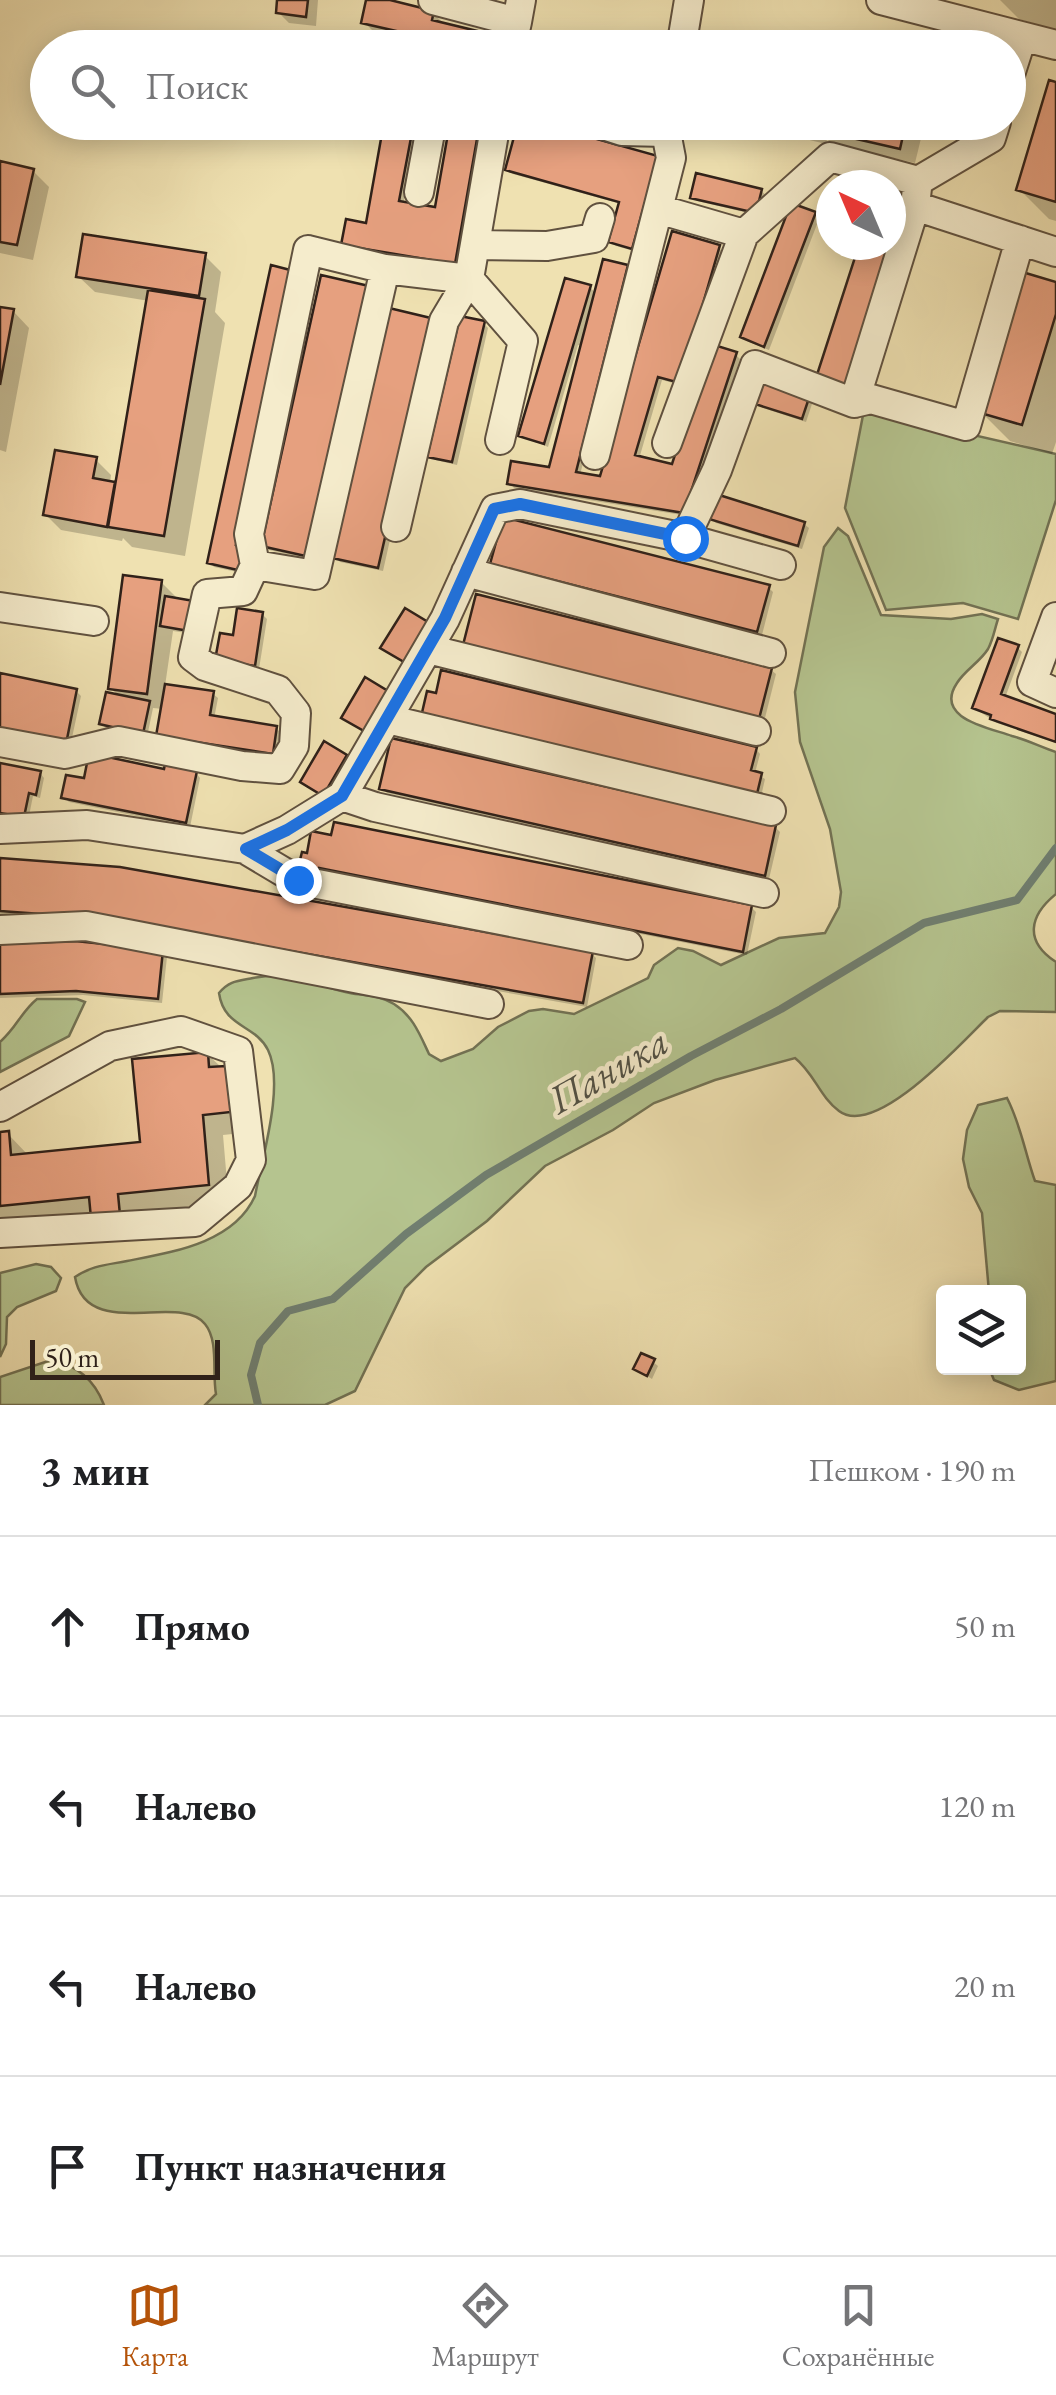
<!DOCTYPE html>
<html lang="ru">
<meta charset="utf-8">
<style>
:root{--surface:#fff;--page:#f6f6f6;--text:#202124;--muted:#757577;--line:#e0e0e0;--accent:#b45309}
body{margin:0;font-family:"EB Garamond",serif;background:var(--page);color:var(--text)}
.controls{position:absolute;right:30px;bottom:30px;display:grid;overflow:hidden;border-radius:10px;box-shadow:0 5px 25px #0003}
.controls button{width:90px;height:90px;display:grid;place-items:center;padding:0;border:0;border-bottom:2px solid var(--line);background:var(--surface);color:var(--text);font:50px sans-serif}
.compass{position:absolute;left:816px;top:170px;width:90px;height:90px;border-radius:50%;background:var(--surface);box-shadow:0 5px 25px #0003;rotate:316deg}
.scale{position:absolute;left:30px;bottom:25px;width:190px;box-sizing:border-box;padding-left:10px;border:5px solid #302119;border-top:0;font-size:28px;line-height:35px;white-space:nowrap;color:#302119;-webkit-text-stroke:8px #f5eccc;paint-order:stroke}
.stop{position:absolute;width:30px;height:30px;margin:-22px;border:8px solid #1a73e8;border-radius:50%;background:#fff}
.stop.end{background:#1a73e8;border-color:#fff;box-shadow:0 2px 10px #0008}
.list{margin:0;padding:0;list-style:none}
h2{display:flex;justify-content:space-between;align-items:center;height:130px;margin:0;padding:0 40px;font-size:42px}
h2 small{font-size:32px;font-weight:400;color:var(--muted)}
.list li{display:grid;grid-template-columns:65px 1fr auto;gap:30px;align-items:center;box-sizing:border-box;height:180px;padding:0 40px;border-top:2px solid var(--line)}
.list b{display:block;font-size:38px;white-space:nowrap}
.list em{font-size:32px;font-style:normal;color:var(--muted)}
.icon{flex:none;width:55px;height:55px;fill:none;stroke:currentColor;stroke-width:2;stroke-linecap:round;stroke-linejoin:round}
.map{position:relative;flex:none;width:1056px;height:1405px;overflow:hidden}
.search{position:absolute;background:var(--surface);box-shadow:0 5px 25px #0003;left:30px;right:30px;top:30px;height:110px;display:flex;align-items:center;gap:25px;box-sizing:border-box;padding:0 35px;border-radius:55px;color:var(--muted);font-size:38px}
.sheet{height:850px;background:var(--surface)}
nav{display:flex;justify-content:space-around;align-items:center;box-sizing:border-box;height:140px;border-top:2px solid var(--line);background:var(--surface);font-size:28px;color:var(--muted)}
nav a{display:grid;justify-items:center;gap:5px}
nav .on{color:var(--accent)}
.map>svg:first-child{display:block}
</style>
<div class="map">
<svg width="1056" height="1405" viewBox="0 0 1056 1405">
<rect width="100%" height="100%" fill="#efe1b1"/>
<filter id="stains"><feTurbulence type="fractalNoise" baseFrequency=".002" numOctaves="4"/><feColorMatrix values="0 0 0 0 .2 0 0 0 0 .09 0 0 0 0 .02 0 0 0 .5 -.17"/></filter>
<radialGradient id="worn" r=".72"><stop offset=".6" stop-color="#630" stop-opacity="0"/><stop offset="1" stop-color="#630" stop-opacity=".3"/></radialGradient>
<path fill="#b5c48f" stroke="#727254" stroke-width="2.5" d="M864 410 1056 454V500L1018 619 963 603 886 610 845 508Z
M838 528 848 536 881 615 951 619 982 614 998 619C995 628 993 640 988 649 980 662 965 670 957 683 933 719 991 728 1012 736 1027 740 1041 747 1056 752V894C1029 916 1024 941 1056 962V1012L1000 1011 988 1017C963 1041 876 1139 839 1111 820 1097 814 1073 795 1058L715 1080 654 1103 613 1130 545 1166 487 1221 426 1267 405 1288 355 1391 325 1405H205L216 1394C212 1373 219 1341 205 1324 181 1292 86 1342 75 1277 93 1265 107 1265 127 1261 173 1252 234 1243 255 1196 262 1158 285 1085 268 1050 255 1024 224 1028 219 993 229 981 237 981 253 978 297 970 310 985 350 993 366 996 380 995 394 1004 413 1016 420 1035 429 1054L441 1061 473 1049 498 1027 529 1011 543 1009 574 1014 648 978 654 965 678 948 693 951 721 965 779 938 825 933 839 907 841 892 830 829 800 742 795 692 824 547Z
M37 999H77L85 1002 69 1036 0 1072V1042C17 1027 21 1012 37 999Z
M1007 1098C1021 1125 1025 1153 1035 1181L1056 1185V1381L1019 1390 994 1380 989 1368H1018V1292H989L982 1213 969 1187 963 1159 967 1130 978 1105Z
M36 1264 51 1267 61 1278 56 1291 17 1307 7 1317 6 1344 0 1357V1273Z
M51 1360C77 1365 95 1381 104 1405H0V1377Z"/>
<path fill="#0003" d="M280 0H318L316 26 289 23 278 12Z
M369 0 433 13 446 26 497 38 507 48H416L380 38 364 22Z
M1000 0H1056V30L1019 19Z
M1056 84V221L1049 219 1019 189Z
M386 122H420L403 205 437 210 452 122H484L459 267 349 248 368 226Z
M735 122H925L915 163 832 144 827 139 826 144Z
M656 158 637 252 616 246 611 241 621 204 513 174 508 170Z
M0 164 33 171 49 187 33 260 0 253Z
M761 191 766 195 761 216 697 201 693 197Z
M815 215 819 219 769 350 747 341 742 337Z
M718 247 723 252 684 386 662 380 639 459 674 467 735 354 740 359 688 516 514 488 510 483 551 470 583 347 578 345 548 447 521 435 590 287 596 294 627 267 631 272 580 475 602 479Z
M205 256 221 272 215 312 225 323 185 556 132 547 123 538 122 541 61 530 45 514 95 459 111 475 110 484 117 488 149 301 95 292 78 276Z
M293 273 246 574 214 567 210 562Z
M323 278 314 560 269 550 264 545Z
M1056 285V442L1052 454 1010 441 980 411Z
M0 309 13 311 29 328 6 452 0 450Z
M484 324 488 328 457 465 435 460 430 456Z
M438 326 383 571 340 562 335 557Z
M808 400 812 404 806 422 763 408 758 403Z
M711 518 804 524 809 528 802 549 716 523Z
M493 564 768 587 773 592 762 635 497 568Z
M161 582 177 598 193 634 173 631 165 686 213 694 218 698 214 719 276 728 281 733 277 758 164 740 163 709 153 708 147 737 106 728 101 724 120 698 111 688Z
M478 597 771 670 776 674 764 722Z
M262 614 267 619 259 669 222 664Z
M1017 647 1022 652 1005 698 1056 716V743L997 723 974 708Z
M0 676 76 691 81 696 70 747Z
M429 694 756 749 760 754 755 773 765 779 760 801Z
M325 745 350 762 328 798 308 786Z
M0 765 40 773 44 778 40 798 33 796 28 821 0 815Z
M166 772 196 773 200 778 190 827 69 802 64 797 86 781Z
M382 788 775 827 780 832 769 879 387 793Z
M303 855 751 907 756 912 747 955 323 871 322 876Z
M0 860 591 953 596 958 587 1007 117 923 0 914Z
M0 947 162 953 167 957 162 1003 83 995 0 998Z
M207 1054 246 1090 251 1132 223 1135 229 1205 0 1226V1135L8 1134 29 1156 142 1144Z
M653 1362 658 1366 652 1379 636 1369Z"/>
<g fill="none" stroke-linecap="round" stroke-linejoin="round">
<path stroke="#707f71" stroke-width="8" d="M258 1405 251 1375 260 1343 288 1311 333 1299 406 1234 486 1175 691 1056 781 1009 924 923 1017 900 1056 848"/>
</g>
<path fill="#e6a07f" stroke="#302119" stroke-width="2.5" d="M277 0H308L306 17 276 13Z
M366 0H390L434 11 432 20 498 36 496 48H441L404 39 405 33 361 23Z
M715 35 768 48H713Z
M1049 80 1056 82V202L1016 190Z
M384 122H414L399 201 435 207 450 122H480L455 264 341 245 346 219 366 223Z
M518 122H536L658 156 632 249 608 242 619 202 505 170Z
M815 122H906L900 149 813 129Z
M0 161 34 169 17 245 0 242Z
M696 173 762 189 756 213 690 198Z
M791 203 816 212 764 347 740 337Z
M891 226 898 228 843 394 814 384 859 245H891Z
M672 231 720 245 680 383 658 377 635 455 672 464 711 344 737 352 684 513 507 484 511 461 549 467 603 259 628 265 576 472 600 476Z
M83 234 206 253 199 296 76 277Z
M271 265 294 271 236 545 247 547 242 571 207 563Z
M1019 271 1056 282V314L1022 425 977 412Z
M321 275 369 286 310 557 261 546Z
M565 278 591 285 544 444 518 436Z
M148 290 205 299 164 536 108 527Z
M0 307 14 309 0 385Z
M389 308 435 319 378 568 332 558Z
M460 316 485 321 452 462 427 457Z
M762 382 809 398 802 419 755 404Z
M55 450 97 457 93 478 115 482 107 527 43 515Z
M716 494 805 522 798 546 709 519Z
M503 517 770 585 757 632 490 564Z
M123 575 162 580 147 694 108 689Z
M476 594 772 668 759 719 463 645Z
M165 596 194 601 189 631 160 626Z
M237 608 263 612 255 666 215 660 220 633 233 635Z
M405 608 428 622 404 662 380 648Z
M998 638 1019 645 1001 694 1056 714V742L990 719 991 715 972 708Z
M441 670 757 747 751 770 762 773 756 798 421 717 427 691 436 693Z
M0 673 77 689 66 744 0 731Z
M365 677 388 691 364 731 341 718Z
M165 684 214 691 210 715 277 726 273 754 156 736Z
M106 692 150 701 143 734 99 724Z
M391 738 776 825 765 876 379 789Z
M324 741 347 755 323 796 300 782Z
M89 753 164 769 165 764 197 771 186 823 61 798 66 775 84 778Z
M0 763 41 771 36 795 29 793 24 817 0 813Z
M334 822 752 905 743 952 319 868 318 872 298 868 302 852 307 853 311 831 331 835Z
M0 858 120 867 593 951 583 1003 111 919 0 911Z
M75 941 163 950 158 999 76 991 0 994V944Z
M208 1052 209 1067 226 1066 231 1112 203 1115 209 1185 118 1194 120 1215 91 1218 89 1197 0 1206V1132L9 1131 11 1155 140 1142 132 1059Z
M641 1353 655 1359 647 1376 633 1369Z"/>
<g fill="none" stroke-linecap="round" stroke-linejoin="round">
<g stroke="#60513f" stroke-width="32">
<path id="minor" d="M433 0 517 22 521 0
M881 0 1056 45
M511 48 517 22
M681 48 689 0
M1008 81 1022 37
M594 122 622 131 666 132
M917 188 915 206 1056 252
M419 192 432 122
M658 209 744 234 667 443
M744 234 830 157 918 181 991 138 996 122
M475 245 547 246 594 238 600 218
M385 269 315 575 255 565 249 534 308 250 385 269 469 279 496 122
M854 403 915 206
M595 455 671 158 666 132 668 122
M396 527 444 321 469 279 523 341 500 440
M685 538 781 565
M466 572 771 653
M0 607 94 621
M1056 617 1032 682 1056 693
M428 649 756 731
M387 719 771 811
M0 742 65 754 118 741 242 766 280 769 294 746 296 713 278 690 205 666 193 657 207 594 243 591 255 565
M342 796 375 807 764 893
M0 829 87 825 245 849 297 880 628 945
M245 849 287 830 342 796 445 619 495 509 520 504 685 538 717 470 755 365 854 403 871 399 966 426 1020 240
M0 930 86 926 489 1004
M0 1107 110 1046 181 1031 238 1051 251 1160 238 1186 195 1222 0 1233"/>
</g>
<use href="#minor" stroke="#f5eccc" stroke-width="28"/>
</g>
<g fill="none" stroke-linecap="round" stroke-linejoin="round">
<path stroke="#1a73e8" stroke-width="12" d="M298 880 246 849 287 830 342 796 445 618 494 509 520 504 685 538"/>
</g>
<g text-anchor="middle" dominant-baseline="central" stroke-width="9" stroke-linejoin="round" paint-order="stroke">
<g font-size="40" font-style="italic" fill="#505045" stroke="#f5eccc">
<text transform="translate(608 1070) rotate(-30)">Паника</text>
</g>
</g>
<rect width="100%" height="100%" filter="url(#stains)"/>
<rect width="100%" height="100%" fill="url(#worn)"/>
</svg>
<div class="controls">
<button><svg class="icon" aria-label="layers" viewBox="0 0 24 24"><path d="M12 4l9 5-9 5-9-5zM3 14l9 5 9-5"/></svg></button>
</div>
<svg class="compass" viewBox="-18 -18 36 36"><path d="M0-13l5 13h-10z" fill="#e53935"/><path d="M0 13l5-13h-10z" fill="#757577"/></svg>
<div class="scale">50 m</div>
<div class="stop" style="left:685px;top:538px"></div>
<div class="stop end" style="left:298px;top:880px"></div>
<div class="search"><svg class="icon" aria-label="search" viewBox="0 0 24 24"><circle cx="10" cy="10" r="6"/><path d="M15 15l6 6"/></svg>Поиск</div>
</div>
<section class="sheet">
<h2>3 мин<small>Пешком · 190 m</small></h2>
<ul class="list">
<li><svg class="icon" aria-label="ahead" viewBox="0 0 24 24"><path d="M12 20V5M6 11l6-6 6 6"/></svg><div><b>Прямо</b></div><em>50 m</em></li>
<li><svg class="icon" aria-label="left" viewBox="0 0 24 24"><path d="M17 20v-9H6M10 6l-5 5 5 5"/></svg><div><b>Налево</b></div><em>120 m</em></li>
<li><svg class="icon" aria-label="left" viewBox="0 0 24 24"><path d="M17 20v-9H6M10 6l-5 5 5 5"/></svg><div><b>Налево</b></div><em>20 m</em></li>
<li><svg class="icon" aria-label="arrive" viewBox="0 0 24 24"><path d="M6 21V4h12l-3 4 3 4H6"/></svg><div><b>Пункт назначения</b></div></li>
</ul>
</section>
<nav>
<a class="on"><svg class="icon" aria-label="map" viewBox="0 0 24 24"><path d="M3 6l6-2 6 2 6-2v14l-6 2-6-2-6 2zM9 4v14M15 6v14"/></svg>Карта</a>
<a><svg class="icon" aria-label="directions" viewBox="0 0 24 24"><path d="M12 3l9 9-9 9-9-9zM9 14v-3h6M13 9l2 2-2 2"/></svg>Маршрут</a>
<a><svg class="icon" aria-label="saved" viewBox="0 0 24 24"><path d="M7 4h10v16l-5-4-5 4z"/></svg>Сохранённые</a>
</nav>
